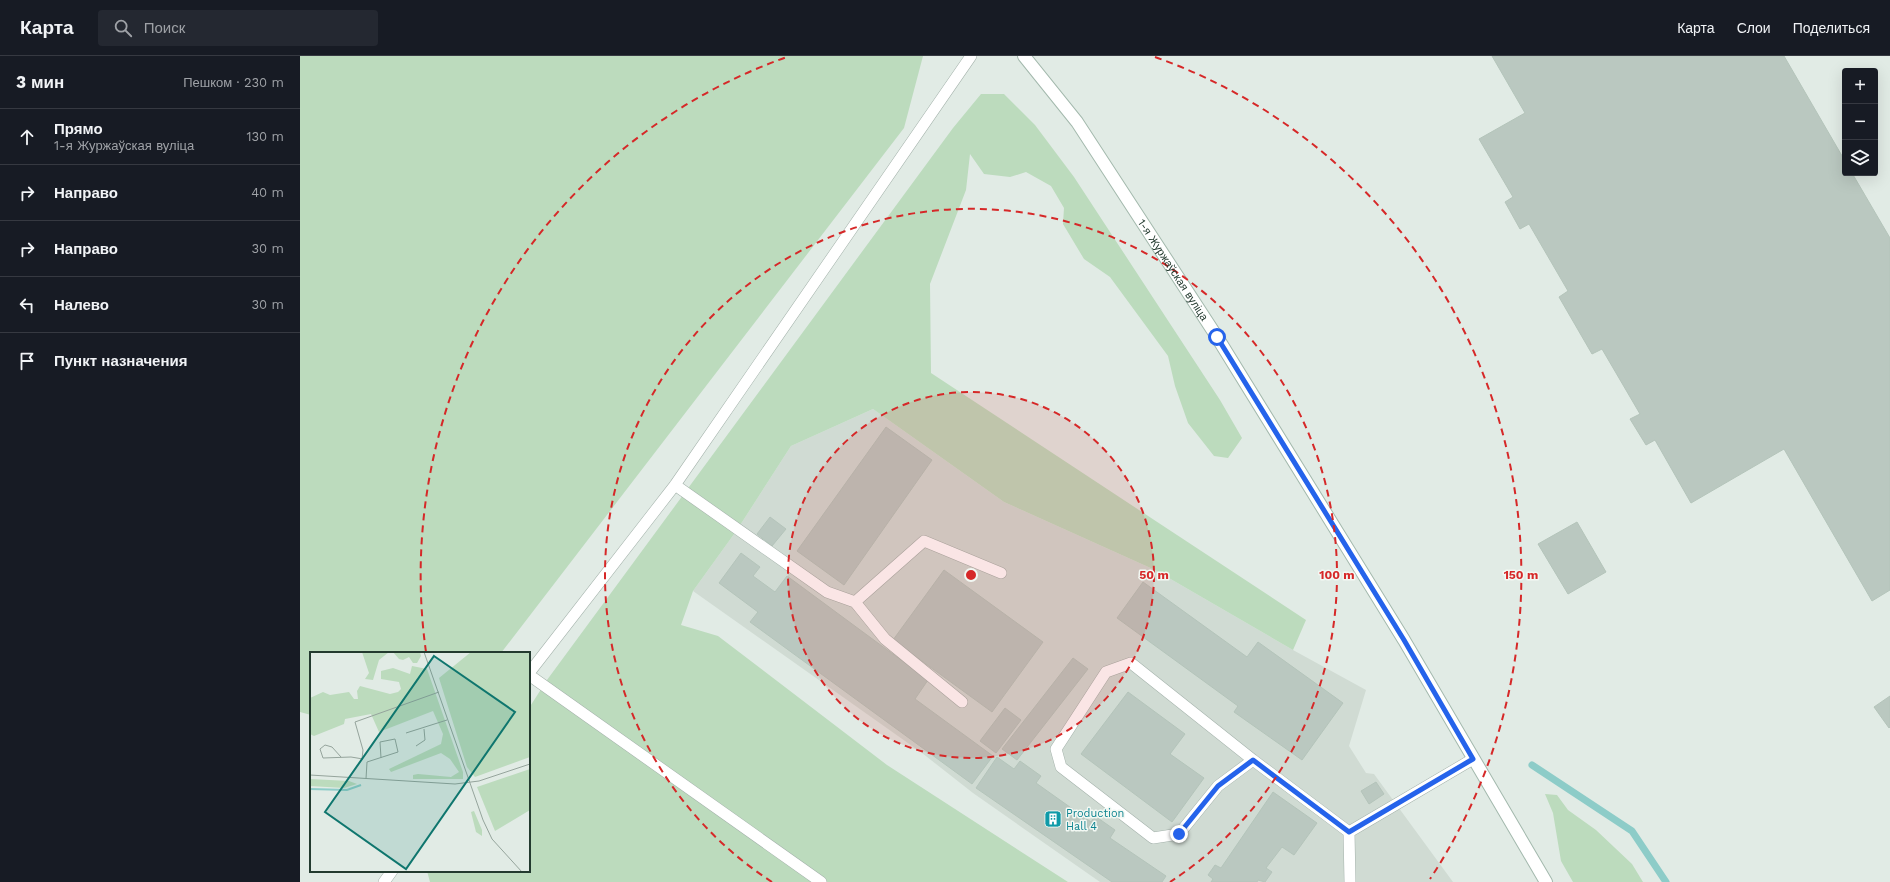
<!DOCTYPE html>
<html lang="ru">
<meta charset="utf-8">
<style>
:root{--surface:#171b24;--page:#242831;--text:#f1f3f6;--muted:#9ea1a6;--line:#363941}
body{margin:0;font-family:"Work Sans",sans-serif;background:var(--page);color:var(--text)}
.controls{position:absolute;right:12px;top:12px;display:grid;overflow:hidden;border-radius:4px;box-shadow:0 4px 16px #0002}
.controls button{width:36px;height:36px;display:grid;place-items:center;padding:0;border:0;border-bottom:1px solid var(--line);background:var(--surface);color:var(--text);font:20px sans-serif}
.stop{position:absolute;width:12px;height:12px;margin:-9px;border:3px solid #2563eb;border-radius:50%;background:#fff}
.stop.end{background:#2563eb;border-color:#fff;box-shadow:0 1px 4px #0008}
.list{margin:0;padding:0;list-style:none}
h2{display:flex;justify-content:space-between;align-items:center;height:52px;margin:0;padding:0 16px;font-size:17px}
h2 small{font-size:13px;font-weight:400;color:var(--muted)}
.list li{display:grid;grid-template-columns:26px 1fr auto;gap:12px;align-items:center;box-sizing:border-box;height:56px;padding:0 16px;border-top:1px solid var(--line)}
.list b{display:block;font-size:15px;white-space:nowrap}
.list p{margin:0;font-size:13px;white-space:nowrap;color:var(--muted)}
.list em{font-size:13px;font-style:normal;color:var(--muted)}
.icon{flex:none;width:22px;height:22px;fill:none;stroke:currentColor;stroke-width:2;stroke-linecap:round;stroke-linejoin:round}
.map{position:relative;flex:none;width:1590px;height:826px;overflow:hidden}
header{display:flex;align-items:center;gap:24px;box-sizing:border-box;height:56px;padding:0 20px;background:var(--surface);border-bottom:1px solid var(--line)}
header strong{font-size:19px}
nav{display:flex;gap:22px;margin-inline-start:auto;font-size:14px}
.search{width:280px;height:36px;background:var(--page);display:flex;align-items:center;gap:10px;box-sizing:border-box;padding:0 14px;border-radius:4px;color:var(--muted);font-size:15px}
main{display:flex}
aside{flex:1;background:var(--surface)}
.map>svg:first-child{display:block}
</style>
<header>
<strong>Карта</strong>
<div class="search"><svg class="icon" aria-label="search" viewBox="0 0 24 24"><circle cx="10" cy="10" r="6"/><path d="M15 15l6 6"/></svg>Поиск</div>
<nav><a>Карта</a><a>Слои</a><a>Поделиться</a></nav>
</header>
<main>
<aside>
<h2>3 мин<small>Пешком · 230 m</small></h2>
<ul class="list">
<li><svg class="icon" aria-label="ahead" viewBox="0 0 24 24"><path d="M12 20V5M6 11l6-6 6 6"/></svg><div><b>Прямо</b><p>1-я Журжаўская вуліца</p></div><em>130 m</em></li>
<li><svg class="icon" aria-label="right" viewBox="0 0 24 24"><path d="M7 20v-9h11M14 6l5 5-5 5"/></svg><div><b>Направо</b></div><em>40 m</em></li>
<li><svg class="icon" aria-label="right" viewBox="0 0 24 24"><path d="M7 20v-9h11M14 6l5 5-5 5"/></svg><div><b>Направо</b></div><em>30 m</em></li>
<li><svg class="icon" aria-label="left" viewBox="0 0 24 24"><path d="M17 20v-9H6M10 6l-5 5 5 5"/></svg><div><b>Налево</b></div><em>30 m</em></li>
<li><svg class="icon" aria-label="arrive" viewBox="0 0 24 24"><path d="M6 21V4h12l-3 4 3 4H6"/></svg><div><b>Пункт назначения</b></div></li>
</ul>
</aside>
<div class="map">
<svg width="1590" height="826" viewBox="0 0 1590 826">
<rect width="100%" height="100%" fill="#e1ebe5"/>
<path fill="#d0dbd3" d="M573 353 704 446 855 514 993 594 1066 634 1049 690 1066 717 1074 718 1153 826H800L673 737 622 697 393 535 437 474 491 390Z"/>
<path fill="#bcdbbd" d="M0 0H623L604 72 201 597H11V659L0 656Z
M681 38H704L735 69 774 121 920 344 942 382 928 402 914 400 888 367 875 330 868 300 810 221 784 203 763 168 764 152 751 130 726 116 710 121 684 118 670 98 666 134 630 228 631 317 1006 564 993 594 855 514 704 446 573 353 491 390 437 474 393 535 381 569 418 580 587 709 768 826H130L127 815H229V652L247 624 653 72Z
M1245 738 1257 739 1268 754 1296 774 1332 808 1343 826H1273L1261 805 1253 757Z"/>
<g fill="none" stroke-linecap="round" stroke-linejoin="round">
<path stroke="#8dccc8" stroke-width="7" d="M1232 709 1332 775 1366 826"/>
</g>
<path fill="#bac8c0" stroke="#b4c4ba" d="M1192 0H1484L1545 105V117H1552L1590 182V534L1572 545 1484 393 1391 447 1355 384 1346 389 1330 363 1340 358 1302 293 1292 298 1259 241 1268 235 1229 168 1220 173 1205 146 1213 141 1179 83 1225 57Z
M586 371 632 404 544 529 497 495Z
M470 461 486 473 472 490 457 478Z
M1277 466 1306 516 1268 538 1238 488Z
M441 497 460 511 453 520 475 536 487 520 628 624 615 643 693 700 672 728 450 566 458 556 419 527Z
M644 514 743 586 692 656 593 584Z
M843 526 947 601 958 586 1043 647 1002 704 934 656 938 650 817 562Z
M773 602 788 613 717 704 702 693Z
M828 636 885 678 870 698 904 722 872 766 781 698Z
M1590 640V671L1589 672 1574 651Z
M705 652 721 664 696 697 680 685Z
M697 701 714 713 720 705 741 720 736 727 791 766 795 760 815 774 810 782 866 820 862 826H812L676 732Z
M1076 726 1084 738 1069 748 1061 735Z
M973 736 1017 767 994 799 982 791 966 812 972 816 965 826 958 824 957 826H911L913 823 908 819 915 809 921 812Z"/>
<g fill="none" stroke-linecap="round" stroke-linejoin="round">
<g stroke="#a4b2ab" stroke-width="12">
<path id="lane" d="M375 429 527 536 555 546 585 583 662 646
M555 546 624 485 701 517
M229 617 375 429 671 0
M229 619 521 826
M953 704 918 730 879 778 853 782 761 711 756 693 806 616 831 607 953 704 1049 776 1173 703
M1049 776 1050 826
M84 826 92 815"/>
</g>
<g stroke="#a3b9ad" stroke-width="14">
<g id="secondary">
<path id="s1" d="M724 0 777 66 917 281 1104 584 1246 826"/>
</g>
</g>
<use href="#lane" stroke="#fff" stroke-width="11"/>
<use href="#secondary" stroke="#fff" stroke-width="12"/>
</g>
<g fill="none" stroke-linecap="round" stroke-linejoin="round">
<path stroke="#2563eb" stroke-width="5" d="M879 778 918 730 953 704 1049 776 1173 703 1104 584 917 281"/>
</g>
<circle cx="671" cy="519" r="183" fill="#d62828" fill-opacity=".12"/>
<g fill="none" stroke="#d62828" stroke-width="2" stroke-dasharray="7 5">
<circle cx="671" cy="519" r="183"/>
<path d="M472 826A366 366 0 1 1 870 826"/>
<path d="M126 596A550 550 0 0 1 487 1M855 1A550 550 0 0 1 1130 823"/>
</g>
<defs>
<g id="building-square" transform="scale(0.9)"><rect x="-9" y="-9" width="18" height="18" rx="4" fill="#0f9aa8" stroke="#f2f8f3"/><path d="M-4-6H4V6H1V3H-1V6H-4ZM-2.5-4.3h1.7v1.8h-1.7ZM.8-4.3h1.7v1.8H.8ZM-2.5-1h1.7V.8h-1.7ZM.8-1h1.7V.8H.8Z" fill="#fff"/></g>
</defs>
<g fill-rule="evenodd">
<use href="#building-square" x="753" y="763"/>
</g>
<g text-anchor="middle" dominant-baseline="central" stroke-width="3" stroke-linejoin="round" paint-order="stroke">
<g font-size="11" fill="#233a2f" stroke="#f2f8f3">
<text stroke="none"><textPath href="#s1" startOffset="261">1-я Журжаўская вуліца</textPath></text>
</g>
<g font-size="11" fill="#0d838f" stroke="#f2f8f3" text-anchor="start">
<text x="766" y="757">Production<tspan x="766" dy="13">Hall 4</tspan></text>
</g>
</g>
<g transform="translate(10 596)">
<rect width="220" height="220" fill="#e1ebe5"/>
<path d="M52 0H79L69 8 63 28 55 27 59 21ZM83 0H110L111 4 107 11H103L99 5 93 8 89 7ZM161 0H220V105L165 125 157 115 129 26ZM102 14 117 17 153 120V127H103V123L108 122 141 125 149 120 140 107 131 101 81 120 79 117 131 92 133 82 123 59 69 80 61 62 35 67 34 72 4 84 0 82V46L13 40 20 43 39 40 44 47H48L47 39 50 34 80 42 88 40 91 37 89 30 71 27V19L83 16 100 22ZM220 117V158L185 179 167 135ZM0 127 39 129 47 132 34 136 0 134ZM164 159 172 178V184L166 180 161 160Z" fill="#bcdbbd"/>
<path fill="none" stroke="#8dccc8" stroke-width="2" d="M0 137 37 138 51 133"/>
<path fill="none" stroke="#95a49c" stroke-width="1" d="M114 0 173 168 182 187 212 220M96 81 137 68M106 94 115 88 114 77M31 105 22 95 15 93 10 97 13 106 41 105 53 107M52 107 53 98 45 70 129 40M0 123 145 132 169 129 220 112M56 127 57 110 88 100 85 87 70 90 71 106"/>
<path fill="#0f766e" fill-opacity="0.15" stroke="#0f766e" stroke-width="2" d="M124 4 205 60 96 217 15 160Z"/>
<rect width="220" height="220" fill="none" stroke="#233a2f" stroke-width="2"/>
</g>
<circle cx="671" cy="519" r="6" fill="#d62828" stroke="#f2f8f3" stroke-width="2"/>
<g font-size="12" text-anchor="middle" font-weight="bold" fill="#d62828" stroke="#f2f8f3" stroke-width="3" stroke-linejoin="round" paint-order="stroke">
<text x="854" y="523">50 m</text>
<text x="1037" y="523">100 m</text>
<text x="1221" y="523">150 m</text>
</g>
</svg>
<div class="controls">
<button>+</button>
<button>−</button>
<button><svg class="icon" aria-label="layers" viewBox="0 0 24 24"><path d="M12 4l9 5-9 5-9-5zM3 14l9 5 9-5"/></svg></button>
</div>
<div class="stop" style="left:917px;top:281px"></div>
<div class="stop end" style="left:879px;top:778px"></div>
</div>
</main>
